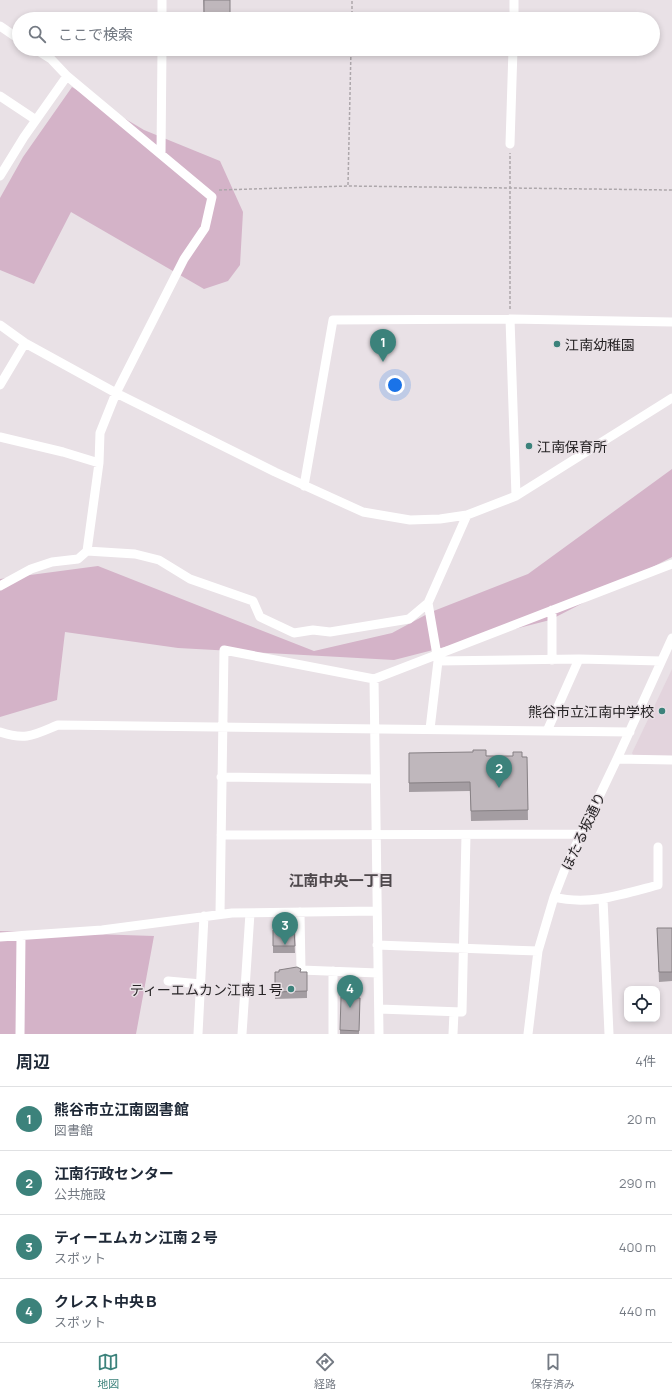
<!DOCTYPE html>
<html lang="ja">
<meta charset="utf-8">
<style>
:root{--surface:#fff;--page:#f2f2f3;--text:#1f2937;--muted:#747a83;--line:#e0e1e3;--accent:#3c827b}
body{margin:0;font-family:Manrope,"Noto Sans JP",sans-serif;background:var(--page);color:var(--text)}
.controls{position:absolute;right:12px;bottom:12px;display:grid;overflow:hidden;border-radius:8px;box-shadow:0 2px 6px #0003}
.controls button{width:36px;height:36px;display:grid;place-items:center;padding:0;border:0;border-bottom:1px solid var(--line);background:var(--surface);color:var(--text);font:20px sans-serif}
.you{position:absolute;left:395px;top:385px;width:14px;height:14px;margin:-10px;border:3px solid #fff;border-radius:50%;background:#1a73e8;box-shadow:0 0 0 6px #1a73e833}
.badge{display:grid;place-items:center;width:26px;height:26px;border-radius:50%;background:var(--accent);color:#fff;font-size:13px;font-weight:700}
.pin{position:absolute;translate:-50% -33px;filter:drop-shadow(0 1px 2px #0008)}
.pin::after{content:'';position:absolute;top:21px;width:14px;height:12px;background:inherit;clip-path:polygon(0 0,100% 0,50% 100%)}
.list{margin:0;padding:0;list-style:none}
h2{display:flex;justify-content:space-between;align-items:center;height:52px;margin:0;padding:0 16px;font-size:17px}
h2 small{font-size:13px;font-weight:400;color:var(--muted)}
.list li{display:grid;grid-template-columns:26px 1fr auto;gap:12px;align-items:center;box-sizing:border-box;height:64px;padding:0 16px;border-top:1px solid var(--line)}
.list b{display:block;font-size:15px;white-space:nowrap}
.list p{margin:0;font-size:13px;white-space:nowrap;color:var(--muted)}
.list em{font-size:13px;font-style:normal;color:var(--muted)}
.icon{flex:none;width:22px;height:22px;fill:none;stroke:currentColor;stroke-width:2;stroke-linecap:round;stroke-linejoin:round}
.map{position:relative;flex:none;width:672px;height:1034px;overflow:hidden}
.search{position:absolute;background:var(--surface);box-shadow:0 2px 6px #0003;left:12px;right:12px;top:12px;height:44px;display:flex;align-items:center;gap:10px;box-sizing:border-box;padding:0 14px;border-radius:22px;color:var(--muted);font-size:15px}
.sheet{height:308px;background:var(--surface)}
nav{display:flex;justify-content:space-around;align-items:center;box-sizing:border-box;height:56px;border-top:1px solid var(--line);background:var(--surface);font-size:11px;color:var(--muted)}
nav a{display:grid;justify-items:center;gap:2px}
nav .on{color:var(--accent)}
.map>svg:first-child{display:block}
</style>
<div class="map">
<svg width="672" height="1034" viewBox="0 0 672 1034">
<rect width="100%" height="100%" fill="#e9e1e6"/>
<path fill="#e3d4dd" d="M672 669V757H634L632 753Z"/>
<path fill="#d4b3c8" d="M72 87 144 130 220 161 243 212 240 265 228 281 204 289 71 212 34 284 0 270V198L23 157Z
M672 469V557L550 620 394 660 178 648 65 632 57 700 0 717V579L98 566 314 651 392 633 431 612 528 574Z
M0 931 154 936 136 1034H0Z"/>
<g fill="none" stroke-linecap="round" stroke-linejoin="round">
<path stroke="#ada7ab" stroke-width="1.5" stroke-dasharray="3 2" stroke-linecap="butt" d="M352 19V0
M348 185 351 49
M219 190 348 186 672 190
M510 309V153"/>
<path stroke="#fff" stroke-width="9" d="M162 19V0
M514 19V0
M0 26 19 39
M0 96 36 120
M510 144 513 49
M161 154 162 49
M0 176 24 137 67 76
M510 319 516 496
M0 325 25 343 116 393 275 472 363 512 410 520 440 519 467 515 516 496 672 398
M0 385 25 343
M0 437 63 452 99 463
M304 486 333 320 510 319 672 322
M87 551 135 554 159 560 190 579 253 601 260 617 294 633 313 630 330 632 409 619 428 603 467 515
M0 586 31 569 52 562 78 559 87 551 99 463 100 433 116 393 184 259 205 228 212 197 67 76 51 59 35 49
M428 603 438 661 430 729
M552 610V660
M438 661 579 659 661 661
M374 679 672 564
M547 731 579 659
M0 732C26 741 34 735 58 725L630 732
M617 759 672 760
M221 777 374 779
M221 835 580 834
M554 897C589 906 624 894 658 885V847
M603 899 609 1034
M300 912 301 970 378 973
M220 914 224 650 374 679 379 1034
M0 937 102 930 232 913 377 911
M377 945 538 951
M168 981 201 984
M379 1009 462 1012 466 835
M20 1034 21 936
M198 1034 204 916
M242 1034 250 913
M333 1034V971
M453 1034 454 1012
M528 1034 538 951 554 897 566 866 617 759 672 638"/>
</g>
<path fill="#a49da2" d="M203 0H230V19H204Z
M409 753 527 757 528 820 471 821 470 791 409 792Z
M657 928H672V981L659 982Z
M273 930H294L295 953H273Z
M275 972H307V998L275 999Z
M360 998 359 1034H340V1030Z"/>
<path fill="#bfb7bc" stroke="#868084" d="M204 0H230V15H204Z
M473 750H486V756H513V752H522V757H527L528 810 471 811 470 782 409 783V753L473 752Z
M657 928H672V972H659Z
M273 930H294L295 946H273Z
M297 967 301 969 300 972H307V991L275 992V972H279V970Z
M341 997 360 998 359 1031 340 1030Z"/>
<g fill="#3c827b" stroke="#e9e1e6" stroke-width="1.5">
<circle cx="557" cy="344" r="4"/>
<circle cx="529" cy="446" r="4"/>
<circle cx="662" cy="711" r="4"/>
<circle cx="291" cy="989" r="4"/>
</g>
<g text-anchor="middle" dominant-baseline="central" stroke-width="3" stroke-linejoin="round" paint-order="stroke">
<g font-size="14" fill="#262325" stroke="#e9e1e6" text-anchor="start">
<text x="565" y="344">江南幼稚園</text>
<text x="537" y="446">江南保育所</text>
<text x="654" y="711" text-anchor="end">熊谷市立江南中学校</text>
<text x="283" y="989" text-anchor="end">ティーエムカン江南１号</text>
</g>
<g font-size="14" fill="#262325" stroke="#e9e1e6">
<text transform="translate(583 831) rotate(-65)">ほたる坂通り</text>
</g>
<g font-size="15" font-weight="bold" fill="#4e484c" stroke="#e9e1e6">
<text x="341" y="880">江南中央一丁目</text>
</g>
</g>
</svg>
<div class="controls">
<button><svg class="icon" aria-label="locate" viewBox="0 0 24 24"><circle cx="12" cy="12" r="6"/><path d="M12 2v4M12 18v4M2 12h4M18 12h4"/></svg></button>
</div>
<div class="you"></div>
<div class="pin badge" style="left:383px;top:362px">1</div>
<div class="pin badge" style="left:499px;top:788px">2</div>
<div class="pin badge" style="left:285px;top:945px">3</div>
<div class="pin badge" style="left:350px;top:1008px">4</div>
<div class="search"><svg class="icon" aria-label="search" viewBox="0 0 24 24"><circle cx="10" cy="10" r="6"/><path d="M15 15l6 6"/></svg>ここで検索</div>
</div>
<section class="sheet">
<h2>周辺<small>4件</small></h2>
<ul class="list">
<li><span class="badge">1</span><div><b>熊谷市立江南図書館</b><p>図書館</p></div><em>20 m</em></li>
<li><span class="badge">2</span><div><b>江南行政センター</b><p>公共施設</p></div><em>290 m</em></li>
<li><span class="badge">3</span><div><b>ティーエムカン江南２号</b><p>スポット</p></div><em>400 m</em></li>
<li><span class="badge">4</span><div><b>クレスト中央Ｂ</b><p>スポット</p></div><em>440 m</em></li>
</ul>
</section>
<nav>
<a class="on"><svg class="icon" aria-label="map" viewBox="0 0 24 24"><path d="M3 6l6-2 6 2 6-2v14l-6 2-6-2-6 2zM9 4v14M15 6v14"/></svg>地図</a>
<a><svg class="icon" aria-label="directions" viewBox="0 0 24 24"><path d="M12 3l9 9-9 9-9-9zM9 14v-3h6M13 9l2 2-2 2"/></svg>経路</a>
<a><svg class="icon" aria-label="saved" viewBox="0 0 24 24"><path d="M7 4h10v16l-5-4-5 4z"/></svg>保存済み</a>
</nav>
